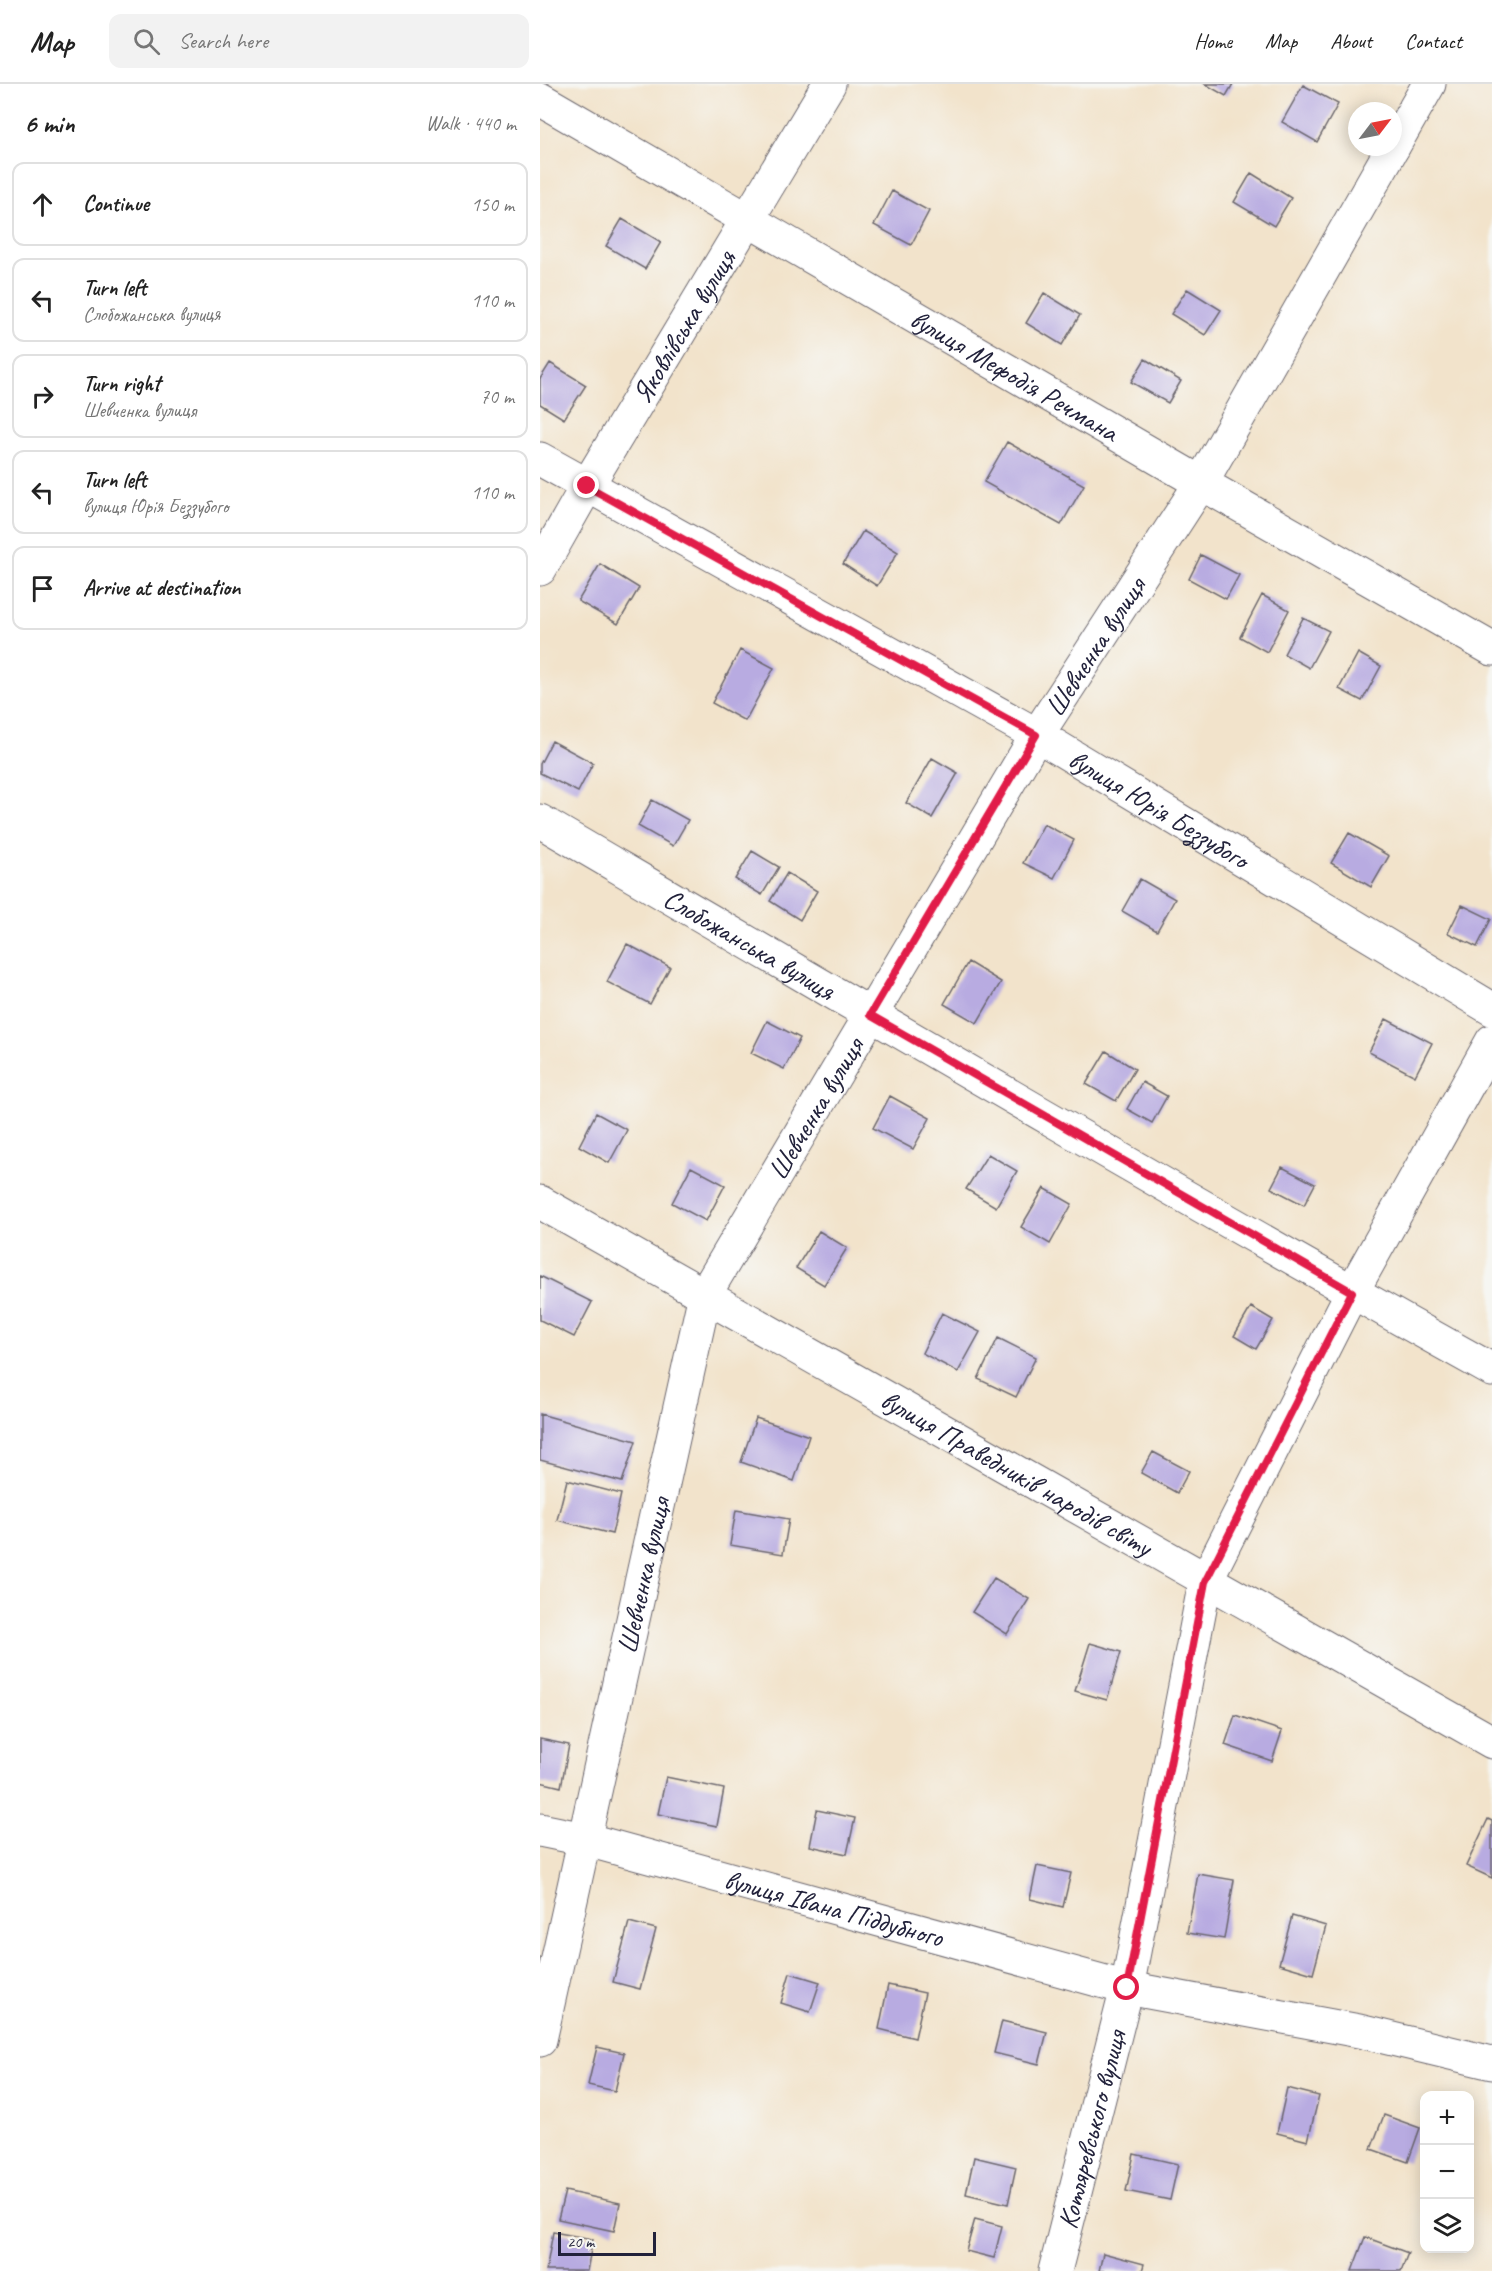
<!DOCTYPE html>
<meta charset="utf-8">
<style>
:root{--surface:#fff;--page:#f2f2f2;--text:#222;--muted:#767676;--line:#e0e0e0}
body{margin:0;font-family:Caveat,sans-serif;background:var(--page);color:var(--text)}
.controls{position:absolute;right:18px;bottom:18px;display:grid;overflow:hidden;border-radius:12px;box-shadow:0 3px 15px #0003}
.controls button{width:54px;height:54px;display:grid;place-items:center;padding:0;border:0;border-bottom:2px solid var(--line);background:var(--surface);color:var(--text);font:30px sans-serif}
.compass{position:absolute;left:808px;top:18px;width:54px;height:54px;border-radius:50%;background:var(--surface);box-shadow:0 3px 15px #0003;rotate:58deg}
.scale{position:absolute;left:18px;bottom:15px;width:98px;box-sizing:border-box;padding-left:6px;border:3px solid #22223b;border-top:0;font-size:16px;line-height:21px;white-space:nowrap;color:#22223b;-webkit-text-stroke:4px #f6f6f2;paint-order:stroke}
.stop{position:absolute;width:18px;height:18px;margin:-14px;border:4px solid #e11d48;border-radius:50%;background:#fff}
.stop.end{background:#e11d48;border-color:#fff;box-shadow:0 2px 6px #0008}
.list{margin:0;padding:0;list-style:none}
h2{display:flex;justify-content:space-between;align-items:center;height:78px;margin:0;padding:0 24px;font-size:26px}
h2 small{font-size:20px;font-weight:400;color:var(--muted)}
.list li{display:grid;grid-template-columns:39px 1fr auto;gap:18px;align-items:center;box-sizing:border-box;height:84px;margin:0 12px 12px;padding:0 12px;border:2px solid var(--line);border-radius:12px}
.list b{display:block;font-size:22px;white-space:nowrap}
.list p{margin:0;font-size:20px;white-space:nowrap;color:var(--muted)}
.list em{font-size:20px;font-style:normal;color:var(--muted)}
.icon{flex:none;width:33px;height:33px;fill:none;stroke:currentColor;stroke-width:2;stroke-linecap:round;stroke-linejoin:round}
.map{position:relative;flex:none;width:952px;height:2187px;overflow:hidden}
header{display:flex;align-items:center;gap:36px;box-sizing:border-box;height:84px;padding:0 30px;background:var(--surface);border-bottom:2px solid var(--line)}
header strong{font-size:28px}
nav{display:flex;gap:33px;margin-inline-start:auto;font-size:21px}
.search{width:420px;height:54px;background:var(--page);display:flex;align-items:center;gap:15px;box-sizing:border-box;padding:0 21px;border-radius:12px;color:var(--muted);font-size:22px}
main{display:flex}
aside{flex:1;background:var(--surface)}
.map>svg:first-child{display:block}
</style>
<header>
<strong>Map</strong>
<div class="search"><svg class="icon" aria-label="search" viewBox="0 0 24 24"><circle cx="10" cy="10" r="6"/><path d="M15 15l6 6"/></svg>Search here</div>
<nav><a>Home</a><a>Map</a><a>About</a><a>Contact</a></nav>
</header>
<main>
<aside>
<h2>6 min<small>Walk · 440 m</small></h2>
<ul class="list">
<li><svg class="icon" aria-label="ahead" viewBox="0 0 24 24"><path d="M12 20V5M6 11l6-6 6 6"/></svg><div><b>Continue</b></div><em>150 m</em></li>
<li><svg class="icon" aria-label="left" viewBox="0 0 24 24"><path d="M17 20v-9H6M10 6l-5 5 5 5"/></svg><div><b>Turn left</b><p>Слобожанська вулиця</p></div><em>110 m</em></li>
<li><svg class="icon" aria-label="right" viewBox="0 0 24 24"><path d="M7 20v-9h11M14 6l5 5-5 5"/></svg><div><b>Turn right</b><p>Шевченка вулиця</p></div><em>70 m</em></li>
<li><svg class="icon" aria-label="left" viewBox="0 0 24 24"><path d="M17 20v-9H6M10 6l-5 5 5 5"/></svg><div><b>Turn left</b><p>вулиця Юрія Беззубого</p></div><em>110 m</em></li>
<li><svg class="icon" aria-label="arrive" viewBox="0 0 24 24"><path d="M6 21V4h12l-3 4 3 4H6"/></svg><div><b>Arrive at destination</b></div></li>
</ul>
</aside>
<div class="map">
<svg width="952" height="2187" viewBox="0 0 952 2187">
<rect width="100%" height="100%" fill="#f6f6f2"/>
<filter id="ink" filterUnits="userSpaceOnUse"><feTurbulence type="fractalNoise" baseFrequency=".0167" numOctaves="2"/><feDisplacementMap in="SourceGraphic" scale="12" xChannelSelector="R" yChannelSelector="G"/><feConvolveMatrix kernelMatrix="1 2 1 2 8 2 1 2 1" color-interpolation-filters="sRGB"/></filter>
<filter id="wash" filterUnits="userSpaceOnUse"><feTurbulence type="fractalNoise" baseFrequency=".008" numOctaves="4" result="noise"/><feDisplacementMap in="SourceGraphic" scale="24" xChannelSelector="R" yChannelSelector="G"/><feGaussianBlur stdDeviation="1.35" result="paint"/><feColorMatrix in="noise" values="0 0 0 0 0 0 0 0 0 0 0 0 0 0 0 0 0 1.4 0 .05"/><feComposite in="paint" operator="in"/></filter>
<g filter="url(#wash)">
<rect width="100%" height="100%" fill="#f2e3cb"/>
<g id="blocks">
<path fill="#b8abe1" d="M665 0H693L686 12Z
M763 1 798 20 777 58 742 38Z
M711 89 751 114 734 142 694 118Z
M352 107 389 127 371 161 334 141Z
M82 135 121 158 105 185 66 162Z
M647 205 681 226 665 251 631 230Z
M504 209 540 231 522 261 486 239Z
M605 275 641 297 628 319 591 298Z
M10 279 46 301 24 335 0 320V295Z
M467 358 544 401 521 441 444 398Z
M323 447 358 468 337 502 303 480Z
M661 471 699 491 686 515 649 495Z
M60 480 99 504 78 540 38 517Z
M722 511 749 526 727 568 700 553Z
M763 534 789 547 769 584 744 570Z
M200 566 234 584 205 637 172 619Z
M818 569 841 582 822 617 799 605Z
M12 657 53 679 38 708 0 689V680Z
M392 674 418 689 392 734 366 719Z
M112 716 148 736 133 762 98 742Z
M504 740 534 756 514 794 483 779Z
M809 749 849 772 831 803 791 779Z
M212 767 239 783 222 811 195 795Z
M247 789 277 807 260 836 230 817Z
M600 795 635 815 617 847 582 827Z
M922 821 951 835 937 863 908 849Z
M87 860 130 883 110 920 67 898Z
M428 878 461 898 437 939 404 920Z
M846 935 892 959 875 992 829 968Z
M227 937 260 954 244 985 211 969Z
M566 967 595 985 576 1017 546 1000Z
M602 998 627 1012 612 1039 587 1025Z
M350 1012 390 1034 373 1065 333 1044Z
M56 1029 87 1046 69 1079 39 1062Z
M448 1070 477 1087 456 1123 426 1105Z
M151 1083 185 1101 166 1137 132 1119Z
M742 1083 775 1100 764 1121 731 1104Z
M504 1104 532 1120 510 1160 481 1143Z
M279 1147 307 1164 284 1201 256 1184Z
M0 1192 52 1218 34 1253 0 1236Z
M711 1223 733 1236 716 1265 694 1252Z
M402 1229 440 1248 418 1288 382 1269Z
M458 1254 496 1273 476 1313 438 1295Z
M0 1330 96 1357 82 1398 0 1376Z
M216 1334 269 1352 254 1397 201 1378Z
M613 1368 649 1387 637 1409 601 1389Z
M27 1396 81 1410 72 1450 17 1436Z
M196 1426 249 1435 243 1470 190 1461Z
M454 1494 489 1515 467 1550 432 1528Z
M550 1559 581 1568 567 1616 535 1607Z
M695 1631 742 1647 732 1677 685 1661Z
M0 1655 29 1661 21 1703 0 1698Z
M126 1693 184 1705 177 1742 118 1730Z
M277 1726 315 1734 307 1770 270 1762Z
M948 1735 952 1737V1794L926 1782Z
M497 1782 531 1789 523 1823 490 1815Z
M658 1790 694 1796 684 1855 647 1849Z
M752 1832 786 1842 773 1890 739 1880Z
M89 1838 116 1845 100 1905 73 1898Z
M250 1889 280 1898 270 1928 241 1919Z
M348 1901 385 1909 375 1954 339 1945Z
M462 1937 507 1948 499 1980 454 1969Z
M57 1963 84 1969 75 2007 48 2001Z
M747 2004 779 2012 768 2057 737 2049Z
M844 2031 880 2044 868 2078 831 2065Z
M594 2070 638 2080 630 2116 586 2107Z
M434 2073 476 2083 468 2120 426 2110Z
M25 2107 80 2119 74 2147 18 2135Z
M435 2135 462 2142 454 2174 426 2167Z
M13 2148 53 2155 47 2187H6Z
M825 2153 868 2169 861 2187H812Z
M563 2169 604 2180 602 2187H559Z"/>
</g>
</g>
<g filter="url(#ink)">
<use href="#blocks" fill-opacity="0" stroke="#6b666d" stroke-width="1.5"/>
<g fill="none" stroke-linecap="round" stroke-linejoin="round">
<g stroke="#6b666d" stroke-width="35">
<g id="minor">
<path id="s1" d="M0 15 661 399 952 565"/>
<path d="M853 63 889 0"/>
<path id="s2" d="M0 375 497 651 952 925"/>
<path id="s3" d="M0 485 47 402 289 0"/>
<path id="s4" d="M0 737C316 922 632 1108 952 1286"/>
<path id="s5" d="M0 1118C318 1296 634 1480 952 1658"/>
<path id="s6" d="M0 1746 44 1755 587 1904 819 1947 952 1979"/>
<path id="s7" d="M0 1956 165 1210 497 651 661 399 853 63"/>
<path id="s8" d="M515 2187 587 1904 665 1498 812 1208 952 957"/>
</g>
</g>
<use href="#minor" stroke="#fff" stroke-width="33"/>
</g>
</g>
<g fill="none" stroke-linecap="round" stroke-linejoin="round" filter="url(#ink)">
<path stroke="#e11d48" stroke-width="8" d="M47 402 496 651 330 931 812 1208 665 1498 587 1904"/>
</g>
<g text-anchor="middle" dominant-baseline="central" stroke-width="4.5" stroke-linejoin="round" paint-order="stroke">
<g font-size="28" fill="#22223b" stroke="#f6f6f2">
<text stroke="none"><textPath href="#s3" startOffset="282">Яковлівська вулиця</textPath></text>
<text stroke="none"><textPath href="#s1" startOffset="549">вулиця Мефодія Речмана</textPath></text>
<text stroke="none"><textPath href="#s7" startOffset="1520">Шевченка вулиця</textPath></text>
<text stroke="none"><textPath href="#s2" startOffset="711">вулиця Юрія Беззубого</textPath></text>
<text stroke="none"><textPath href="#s4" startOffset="243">Слобожанська вулиця</textPath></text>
<text stroke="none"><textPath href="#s7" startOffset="980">Шевченка вулиця</textPath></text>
<text stroke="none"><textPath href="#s5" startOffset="548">вулиця Праведників народів світу</textPath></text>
<text stroke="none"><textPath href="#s7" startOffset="476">Шевченка вулиця</textPath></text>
<text stroke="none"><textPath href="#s6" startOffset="304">вулиця Івана Піддубного</textPath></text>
<text stroke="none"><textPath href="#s8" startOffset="146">Котляревського вулиця</textPath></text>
</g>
</g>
</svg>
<div class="controls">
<button>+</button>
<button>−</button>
<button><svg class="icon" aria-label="layers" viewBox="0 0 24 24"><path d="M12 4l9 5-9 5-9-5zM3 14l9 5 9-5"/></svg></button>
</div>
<svg class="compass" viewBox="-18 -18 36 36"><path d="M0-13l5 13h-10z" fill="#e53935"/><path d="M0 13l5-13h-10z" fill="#767676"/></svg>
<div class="scale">20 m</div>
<div class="stop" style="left:587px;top:1904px"></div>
<div class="stop end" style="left:47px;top:402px"></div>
</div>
</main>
